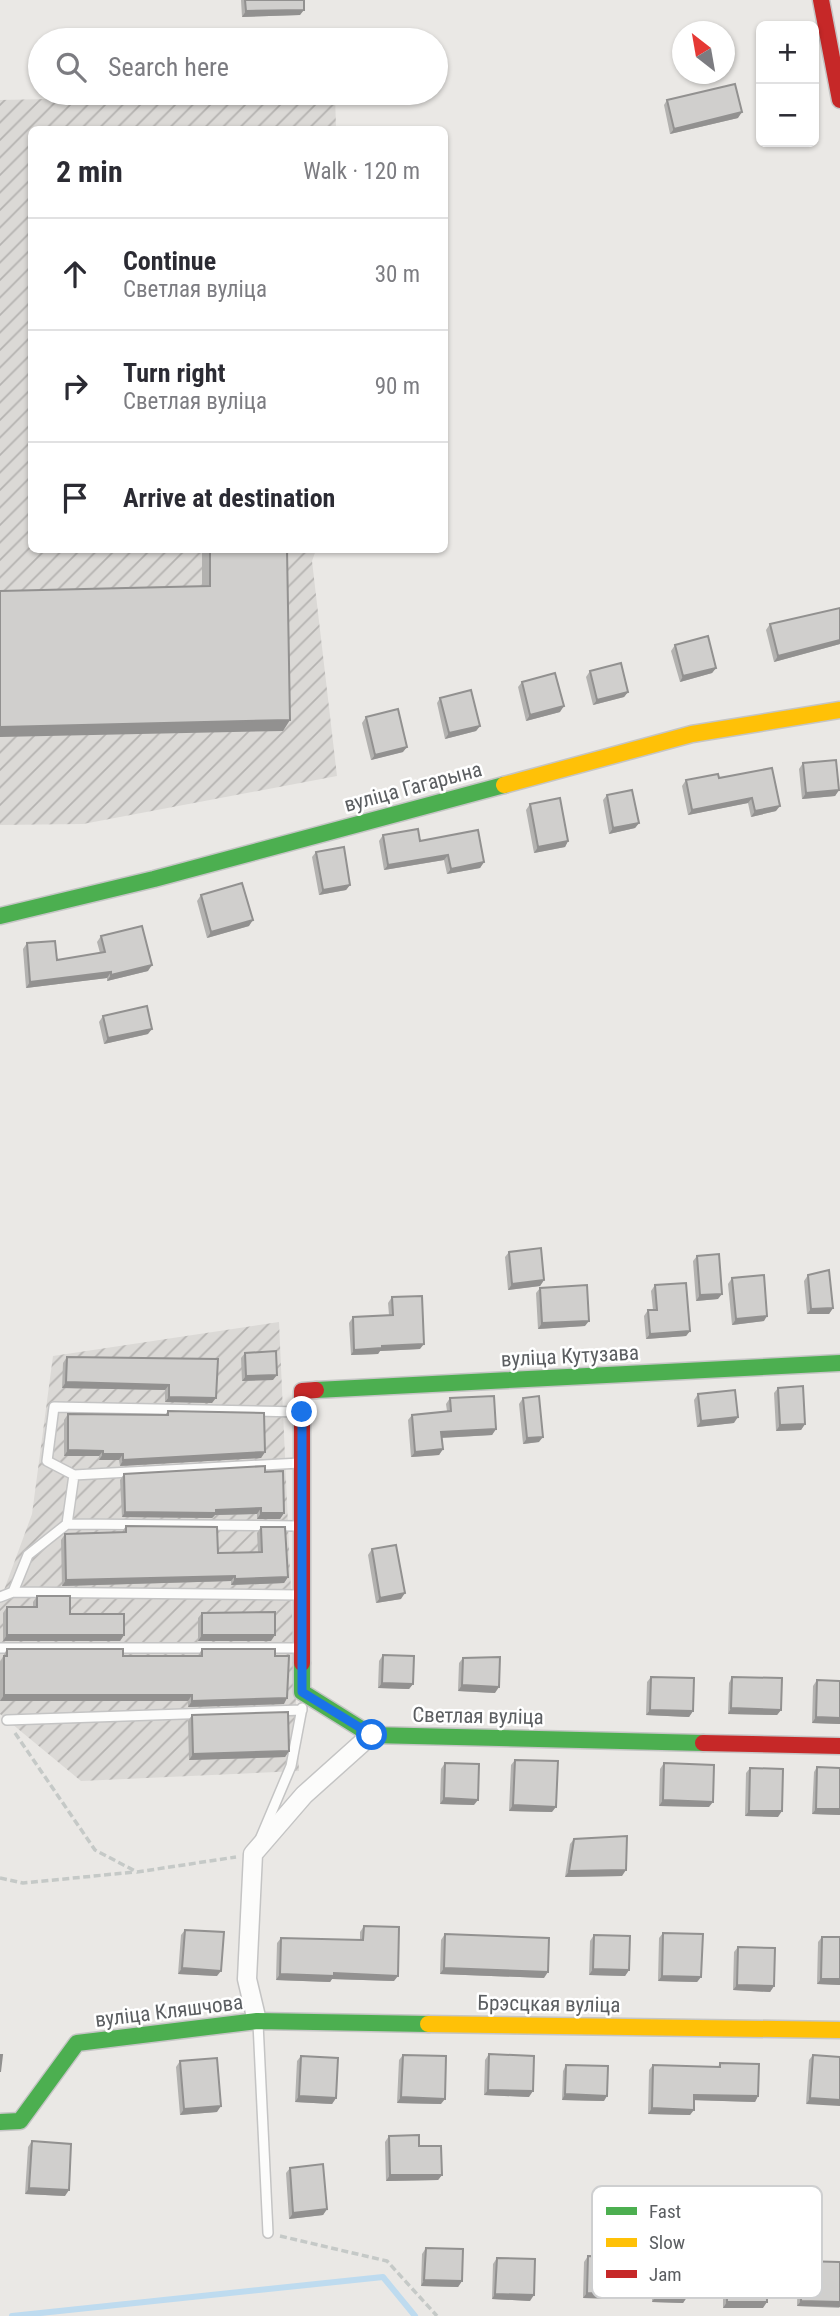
<!DOCTYPE html>
<meta charset="utf-8">
<style>
:root{--surface:#fff;--page:#f7f7f7;--text:#2b2b33;--muted:#7c7c81;--line:#e1e1e2}
body{margin:0;font-family:"Roboto Condensed",sans-serif;background:var(--page);color:var(--text)}
.controls{position:absolute;right:21px;top:21px;display:grid;overflow:hidden;border-radius:10px;box-shadow:0 2px 5px #0004}
.controls button{width:63px;height:63px;display:grid;place-items:center;padding:0;border:0;border-bottom:2px solid var(--line);background:var(--surface);color:var(--text);font:35px sans-serif}
.compass{position:absolute;left:672px;top:21px;width:63px;height:63px;border-radius:50%;background:var(--surface);box-shadow:0 2px 5px #0004;rotate:329deg}
.stop{position:absolute;width:21px;height:21px;margin:-16px;border:5px solid #1a73e8;border-radius:50%;background:#fff}
.stop.end{background:#1a73e8;border-color:#fff;box-shadow:0 2px 7px #0008}
.list{margin:0;padding:0;list-style:none}
h2{display:flex;justify-content:space-between;align-items:center;height:91px;margin:0;padding:0 28px;font-size:30px}
h2 small{font-size:23px;font-weight:400;color:var(--muted)}
.list li{display:grid;grid-template-columns:46px 1fr auto;gap:21px;align-items:center;box-sizing:border-box;height:112px;padding:0 28px;border-top:2px solid var(--line)}
.list b{display:block;font-size:26px;white-space:nowrap}
.list p{margin:0;font-size:23px;white-space:nowrap;color:var(--muted)}
.list em{font-size:23px;font-style:normal;color:var(--muted)}
.icon{flex:none;width:38px;height:38px;fill:none;stroke:currentColor;stroke-width:2;stroke-linecap:round;stroke-linejoin:round}
.map{position:relative;flex:none;width:840px;height:2316px;overflow:hidden}
.search{position:absolute;background:var(--surface);box-shadow:0 2px 5px #0004;left:28px;top:28px;width:420px;height:77px;display:flex;align-items:center;gap:18px;box-sizing:border-box;padding:0 24px;border-radius:38px;color:var(--muted);font-size:26px}
.panel{position:absolute;background:var(--surface);box-shadow:0 2px 5px #0004;left:28px;top:126px;width:420px;height:427px;border-radius:10px}
.map>svg:first-child{display:block}
</style>
<div class="map">
<svg width="840" height="2316" viewBox="0 0 840 2316">
<defs>
<pattern id="industrial-furrows" width="10" height="10" patternUnits="userSpaceOnUse" patternTransform="scale(1.75)"><rect width="10" height="10" fill="#dbd9d6"/><path d="M-1 1l2-2M0 10L10 0M9 11l2-2" fill="none" stroke="#b5b3b1"/></pattern>
</defs>
<rect width="100%" height="100%" fill="#eae8e5"/>
<path fill="url(#industrial-furrows)" d="M335 93 336 129 32 130V550H316L312 561 337 776 83 824 0 825V100Z
M279 1322 299 1771 81 1781 0 1714V1601L32 1514 53 1356Z"/>
<g fill="none" stroke-linecap="round" stroke-linejoin="round">
<path stroke="#bedbef" stroke-width="6" d="M12 2316 383 2277 415 2316"/>
<g stroke="#c4c4c4" stroke-width="12">
<path id="lane" d="M74 1475 300 1463
M67 1524 300 1526
M13 1592 300 1595
M0 1597 13 1592 28 1555 67 1524 74 1475 47 1461 54 1407 300 1412
M0 1648H300
M7 1720 302 1710
M261 1837 291 1766 302 1708
M258 2023 268 2233"/>
</g>
<g stroke="#c4c4c4" stroke-width="21">
<path id="street" d="M257 2021 247 1979 253 1854 304 1795 371 1735"/>
</g>
<g stroke="#c5c5c5" stroke-width="19">
<path id="fast" d="M0 916 154 879 504 785
M316 1390 840 1363
M302 1663V1692L371 1735 703 1743
M0 2122 20 2121 77 2043 257 2021 428 2024"/>
</g>
<g stroke="#c5c5c5" stroke-width="19">
<path id="slow" d="M504 785 692 734 840 710
M428 2024 840 2030"/>
</g>
<g stroke="#c5c5c5" stroke-width="19">
<path id="jam" d="M821 0 840 100
M302 1663V1391L316 1390
M703 1743 840 1746"/>
</g>
<path stroke="#c5c9c7" stroke-width="3.5" stroke-dasharray="7 3.5" stroke-linecap="butt" d="M15 1733 95 1850 137 1872 236 1857
M0 1878 23 1883 135 1872
M280 2236 387 2261 437 2316"/>
<use href="#lane" stroke="#fcfcfb" stroke-width="9"/>
<use href="#street" stroke="#fcfcfb" stroke-width="18"/>
<use href="#fast" stroke="#4caf50" stroke-width="16"/>
<use href="#slow" stroke="#ffc107" stroke-width="16"/>
<use href="#jam" stroke="#c62828" stroke-width="16"/>
</g>
<path fill="#b3b2b0" d="M241 0H304L300 15 242 17Z
M667 100 738 118 670 134 664 105Z
M202 550H287L283 731 202 586Z
M840 608V644L774 662 766 630 770 624Z
M675 645 716 668 712 673 680 682 671 651Z
M590 671 628 692 624 697 593 705 586 677Z
M522 682 560 712 526 721 518 687Z
M440 698 480 726 476 731 445 739 437 703Z
M366 717 403 752 371 760 362 723Z
M803 763 839 790 835 796 802 799 799 769Z
M719 778 776 811 751 817 748 803 688 815 682 786 686 780Z
M607 795 639 823 635 828 609 834 603 800Z
M530 804 568 841 565 847 534 853 526 810Z
M383 835 420 841 484 862 480 868 447 874 444 860 384 870 379 841Z
M316 852 350 885 346 890 319 895 312 857Z
M201 895 249 926 207 938 197 901Z
M101 936 148 971 107 981V978L26 988 23 949 27 943 57 960 100 953 97 942Z
M103 1016 148 1034 104 1044 99 1022Z
M509 1252 544 1280 540 1286 508 1290 505 1257Z
M697 1256 718 1299 696 1301 693 1261Z
M808 1275 833 1308 829 1314H807L804 1281Z
M732 1278 764 1321 732 1325 728 1284Z
M655 1285 690 1331 686 1336 646 1339 644 1316 648 1310H653L651 1291Z
M540 1288 585 1326 538 1329 536 1293Z
M392 1297 420 1349 380 1351 378 1354 351 1355 349 1323 353 1317 389 1315 388 1303Z
M245 1353 273 1380 242 1381 241 1358Z
M67 1357 218 1359 212 1403 165 1402V1390L62 1388 63 1363Z
M778 1388 805 1424 801 1430 776 1431 774 1393Z
M698 1394 734 1423 697 1427 694 1400Z
M450 1398 496 1429 492 1435 442 1438 443 1449 439 1455 411 1457 408 1420 412 1415 447 1411 446 1404Z
M523 1398 539 1442 523 1444 519 1404Z
M168 1411 265 1452 261 1458 120 1466 119 1460H99V1456H64V1420L68 1414 165 1415Z
M265 1472 284 1513 280 1519H257V1514L215 1515 212 1518 122 1517 120 1480 124 1474Z
M126 1526 218 1553 258 1552 257 1533 261 1527 288 1577 284 1583 231 1585V1581L62 1586 61 1540 65 1534 122 1532Z
M372 1549 401 1599 376 1603 368 1555Z
M37 1596 70 1614 124 1635 120 1641H3V1613L7 1607H33V1602Z
M202 1613 271 1641H198V1618Z
M7 1649 123 1656H198L202 1649 275 1656 284 1704 188 1707V1701H0V1662Z
M383 1655 413 1684 409 1689 378 1688 379 1661Z
M463 1658 495 1693 458 1691 459 1663Z
M651 1677 693 1711 689 1717 646 1715 647 1682Z
M732 1677 781 1710 777 1715 728 1714 729 1683Z
M817 1680 840 1724 812 1723 813 1686Z
M192 1715 289 1751 285 1757 189 1760 188 1721Z
M515 1760 552 1812 509 1811 511 1765Z
M445 1763 474 1805 440 1804 441 1769Z
M664 1763 709 1807 659 1806 660 1769Z
M817 1767 840 1768V1815L812 1814 814 1772Z
M750 1768 778 1817 745 1816 746 1773Z
M574 1839 622 1876 565 1877 570 1844Z
M364 1926 394 1981 332 1979 330 1982 276 1980 277 1943 281 1938 360 1940V1932Z
M185 1930 217 1976 178 1974 181 1935Z
M663 1933 701 1977 697 1982 658 1981 659 1938Z
M445 1934 544 1978 440 1974 441 1940Z
M594 1935 629 1970 625 1976 589 1975 590 1941Z
M822 1937H840V1985L817 1984 818 1942Z
M738 1947 774 1986 770 1992 733 1990 734 1952Z
M489 2054 529 2097 484 2095 485 2060Z
M403 2055 441 2104 397 2103 399 2060Z
M813 2055 840 2057 806 2104 809 2060Z
M301 2056 336 2098 332 2104 295 2102 297 2061Z
M180 2061 217 2112 180 2115 176 2067Z
M720 2063 758 2096 755 2102 694 2100 690 2115 648 2114 649 2070 653 2065 718 2067Z
M566 2065 604 2101 562 2100 563 2071Z
M389 2136 442 2175 438 2180 386 2181 385 2142Z
M32 2141 65 2196 25 2194 28 2147Z
M290 2168 327 2209 323 2215 289 2219 286 2173Z
M426 2248 462 2281 458 2287 421 2286 422 2254Z
M588 2256 625 2294 621 2299 583 2298 584 2262Z
M497 2258 530 2301 492 2299 493 2264Z
M657 2259 687 2297 683 2303 652 2302 653 2265Z
M727 2261 763 2308H723V2267Z
M802 2261 840 2308 797 2306 798 2266Z"/>
<path fill="#929190" d="M304 10 300 15 242 17 246 11Z
M742 112 738 118 670 134 674 129Z
M840 640V644L774 662 778 656Z
M716 668 712 673 680 682 683 676Z
M628 692 624 697 593 705 597 700Z
M564 706 560 712 526 721 530 715Z
M290 720 283 731 0 737V727Z
M480 726 476 731 445 739 449 733Z
M407 747 403 752 371 760 375 755Z
M839 790 835 796 802 799 806 793Z
M752 798 748 803 688 815 692 810Z
M780 806 776 811 751 817 755 811Z
M639 823 635 828 609 834 613 828Z
M568 841 565 847 534 853 538 847Z
M448 855 444 860 384 870 388 865Z
M484 862 480 868 447 874 451 869Z
M350 885 346 890 319 895 323 890Z
M253 920 249 926 207 938 211 932Z
M152 965 148 971 107 981 111 975Z
M111 972 107 978 26 988 30 982Z
M152 1029 148 1034 104 1044 108 1038Z
M544 1280 540 1286 508 1290 512 1284Z
M722 1294 718 1299 696 1301 700 1295Z
M833 1308 829 1314H807L811 1309Z
M767 1316 764 1321 732 1325 736 1319Z
M589 1321 585 1326 538 1329 542 1323Z
M690 1331 686 1336 646 1339 650 1334Z
M424 1344 420 1349 380 1351 378 1354 351 1355 354 1350 382 1346Z
M277 1375 273 1380 242 1381 246 1376Z
M66 1382 169 1385 165 1390 62 1388Z
M169 1397 216 1398 212 1403 165 1402Z
M738 1417 734 1423 697 1427 701 1421Z
M805 1424 801 1430 776 1431 780 1425Z
M496 1429 492 1435 437 1438 441 1432Z
M543 1437 539 1442 523 1444 527 1438Z
M443 1449 439 1455 411 1457 415 1452Z
M68 1450 103 1451 99 1456H64Z
M265 1452 261 1458 120 1466 123 1460Z
M103 1454H123L119 1460H99Z
M261 1508 257 1514 215 1515 212 1518 122 1517 125 1512Z
M261 1513H284L280 1519H257Z
M235 1576 231 1581 62 1586 66 1580Z
M288 1577 284 1583 231 1585 235 1579Z
M405 1593 401 1599 376 1603 380 1598Z
M7 1635H124L120 1641H3Z
M202 1635H275L271 1641H198Z
M382 1683 413 1684 409 1689 378 1688Z
M462 1685 499 1687 495 1693 458 1691Z
M4 1695H192L188 1701H0Z
M287 1698 284 1704 188 1707 192 1701Z
M731 1708 781 1710 777 1715 728 1714Z
M650 1710 693 1711 689 1717 646 1715Z
M816 1717 840 1718V1724L812 1723Z
M289 1751 285 1757 189 1760 193 1754Z
M444 1798 478 1800 474 1805 440 1804Z
M663 1800 713 1802 709 1807 659 1806Z
M513 1805 556 1807 552 1812 509 1811Z
M816 1809H840V1815L812 1814Z
M749 1811H782L778 1817 745 1816Z
M626 1870 622 1876 565 1877 569 1871Z
M182 1968 221 1971 217 1976 178 1974Z
M444 1968 548 1972 544 1978 440 1974Z
M593 1969 629 1970 625 1976 589 1975Z
M334 1973 398 1976 394 1981 332 1979 330 1982 276 1980 280 1974Z
M662 1976 701 1977 697 1982 658 1981Z
M821 1979H840V1985L817 1984Z
M737 1985 774 1986 770 1992 733 1990Z
M488 2090 533 2091 529 2097 484 2095Z
M565 2094 607 2096 604 2101 562 2100Z
M694 2095 758 2096 755 2102 690 2100Z
M299 2096 336 2098 332 2104 295 2102Z
M401 2097 445 2099 441 2104 397 2103Z
M810 2098 840 2100V2106L806 2104Z
M221 2106 217 2112 180 2115 184 2109Z
M652 2108 694 2110 690 2115 648 2114Z
M390 2175H442L438 2180 386 2181Z
M29 2188 69 2190 65 2196 25 2194Z
M327 2209 323 2215 289 2219 293 2213Z
M424 2280 462 2281 458 2287 421 2286Z
M587 2293 625 2294 621 2299 583 2298Z
M495 2294 534 2295 530 2301 492 2299Z
M656 2296 687 2297 683 2303 652 2302Z
M801 2301 840 2302V2307L797 2306Z
M727 2302H767L763 2308H723Z"/>
<path fill="#d0cfcd" stroke="#929190" stroke-width="2" d="M245 0H304V10L246 11Z
M735 84 742 112 674 129 667 100Z
M210 550H287L290 720 0 727V591L210 586Z
M840 608V640L778 656 770 624Z
M708 636 716 668 683 676 675 645Z
M621 663 628 692 597 700 590 671Z
M555 673 564 706 530 715 522 682Z
M471 690 480 726 449 733 440 698Z
M398 709 407 747 375 755 366 717Z
M836 760 839 790 806 793 803 763Z
M772 768 780 806 755 811 752 798 692 810 686 780 718 774 719 778Z
M632 790 639 823 613 828 607 795Z
M560 798 568 841 538 847 530 804Z
M418 829 420 841 478 830 484 862 451 869 448 855 388 865 383 835Z
M344 847 350 885 323 890 316 852Z
M242 883 253 920 211 932 201 895Z
M142 926 152 965 111 975V972L30 982 27 943 55 941 57 960 105 952 101 936Z
M147 1006 152 1029 108 1038 103 1016Z
M541 1248 544 1280 512 1284 509 1252Z
M719 1254 722 1294 700 1295 697 1256Z
M829 1270 833 1308 811 1309 808 1275Z
M764 1275 767 1316 736 1319 732 1278Z
M686 1283 690 1331 650 1334 648 1310H657L655 1285Z
M587 1285 589 1321 542 1323 540 1288Z
M422 1296 424 1344 382 1346V1348L354 1350 353 1317 393 1315 392 1297Z
M276 1351 277 1375 246 1376 245 1353Z
M67 1357 218 1359 216 1398 169 1397V1385L66 1382Z
M803 1386 805 1424 780 1425 778 1388Z
M735 1390 738 1417 701 1421 698 1394Z
M494 1396 496 1429 441 1432 443 1449 415 1452 412 1415 451 1411 450 1398Z
M539 1396 543 1437 527 1438 523 1398Z
M168 1411 264 1413 265 1452 123 1460V1454H103V1451L68 1450V1414L168 1415Z
M265 1466V1472L283 1471 284 1513H261V1508L216 1510V1513L125 1512 124 1474Z
M126 1526 217 1527 218 1553 262 1552 261 1527H285L288 1577 235 1579V1576L66 1580 65 1534 126 1532Z
M396 1545 405 1593 380 1598 372 1549Z
M37 1596H70V1614H124V1635H7V1607H37Z
M275 1612V1635H202V1613Z
M7 1649H123V1656H202V1649H275V1656H289L287 1698 192 1701V1695H4V1656H7Z
M383 1655 414 1656 413 1684 382 1683Z
M500 1657 499 1687 462 1685 463 1658Z
M651 1677 694 1678 693 1711 650 1710Z
M732 1677 782 1678 781 1710 731 1708Z
M817 1680 840 1681V1718L816 1717Z
M288 1712 289 1751 193 1754 192 1715Z
M515 1760 558 1761 556 1807 513 1805Z
M445 1763 479 1764 478 1800 444 1798Z
M664 1763 714 1765 713 1802 663 1800Z
M817 1767 840 1768V1809H816Z
M750 1768 783 1769 782 1811H749Z
M627 1836 626 1870 569 1871 574 1839Z
M364 1926 399 1927 398 1976 334 1973V1976L280 1974 281 1938 363 1940Z
M185 1930 224 1932 221 1971 182 1968Z
M663 1933 703 1934 701 1977 662 1976Z
M445 1934 549 1938 548 1972 444 1968Z
M594 1935 630 1936 629 1970 593 1969Z
M822 1937H840V1979H821Z
M738 1947 775 1948 774 1986 737 1985Z
M489 2054 534 2056 533 2091 488 2090Z
M0 2055H2L0 2072Z
M403 2055 446 2056 445 2099 401 2097Z
M813 2055 840 2057V2100L810 2098Z
M301 2056 338 2058 336 2098 299 2096Z
M217 2058 221 2106 184 2109 180 2061Z
M720 2063 759 2064 758 2096 694 2095V2110L652 2108 653 2065 720 2067Z
M566 2065 608 2066 607 2096 565 2094Z
M419 2135V2146H441L442 2175H390L389 2136Z
M32 2141 71 2144 69 2190 29 2188Z
M323 2164 327 2209 293 2213 290 2168Z
M426 2248 463 2249 462 2281 424 2280Z
M588 2256 626 2257 625 2294 587 2293Z
M497 2258 535 2259 534 2295 495 2294Z
M727 2261 767 2263V2302H727Z
M802 2261 840 2262V2302L801 2301Z"/>
<g fill="none" stroke-linecap="round" stroke-linejoin="round">
<path stroke="#1a73e8" stroke-width="9" d="M302 1412V1692L372 1735"/>
</g>
<g text-anchor="middle" dominant-baseline="central" stroke-width="5" stroke-linejoin="round" paint-order="stroke">
<g font-size="21" fill="#5b5e61" stroke="#fff">
<text transform="translate(413 787) rotate(-15)">вуліца Гагарына</text>
<text transform="translate(570 1356) rotate(-3)">вуліца Кутузава</text>
<text transform="translate(478 1716) rotate(1)">Светлая вуліца</text>
<text transform="translate(549 2004) rotate(1)">Брэсцкая вуліца</text>
<text transform="translate(169 2011) rotate(-7)">вуліца Кляшчова</text>
</g>
</g>
<rect x="592" y="2186" width="230" height="112" rx="10" fill="#fff" stroke="#cecfd0" stroke-width="2"/>
<rect x="606" y="2207" width="31" height="8" fill="#4caf50"/>
<rect x="606" y="2238" width="31" height="9" fill="#ffc107"/>
<rect x="606" y="2270" width="31" height="8" fill="#c62828"/>
<g font-size="19" fill="#5b5e61">
<text x="649" y="2218">Fast</text>
<text x="649" y="2249">Slow</text>
<text x="649" y="2281">Jam</text>
</g>
</svg>
<div class="controls">
<button>+</button>
<button>−</button>
</div>
<svg class="compass" viewBox="-18 -18 36 36"><path d="M0-13l5 13h-10z" fill="#e53935"/><path d="M0 13l5-13h-10z" fill="#7c7c81"/></svg>
<div class="stop" style="left:372px;top:1735px"></div>
<div class="stop end" style="left:302px;top:1412px"></div>
<div class="search"><svg class="icon" aria-label="search" viewBox="0 0 24 24"><circle cx="10" cy="10" r="6"/><path d="M15 15l6 6"/></svg>Search here</div>
<section class="panel">
<h2>2 min<small>Walk · 120 m</small></h2>
<ul class="list">
<li><svg class="icon" aria-label="ahead" viewBox="0 0 24 24"><path d="M12 20V5M6 11l6-6 6 6"/></svg><div><b>Continue</b><p>Светлая вуліца</p></div><em>30 m</em></li>
<li><svg class="icon" aria-label="right" viewBox="0 0 24 24"><path d="M7 20v-9h11M14 6l5 5-5 5"/></svg><div><b>Turn right</b><p>Светлая вуліца</p></div><em>90 m</em></li>
<li><svg class="icon" aria-label="arrive" viewBox="0 0 24 24"><path d="M6 21V4h12l-3 4 3 4H6"/></svg><div><b>Arrive at destination</b></div></li>
</ul>
</section>
</div>
